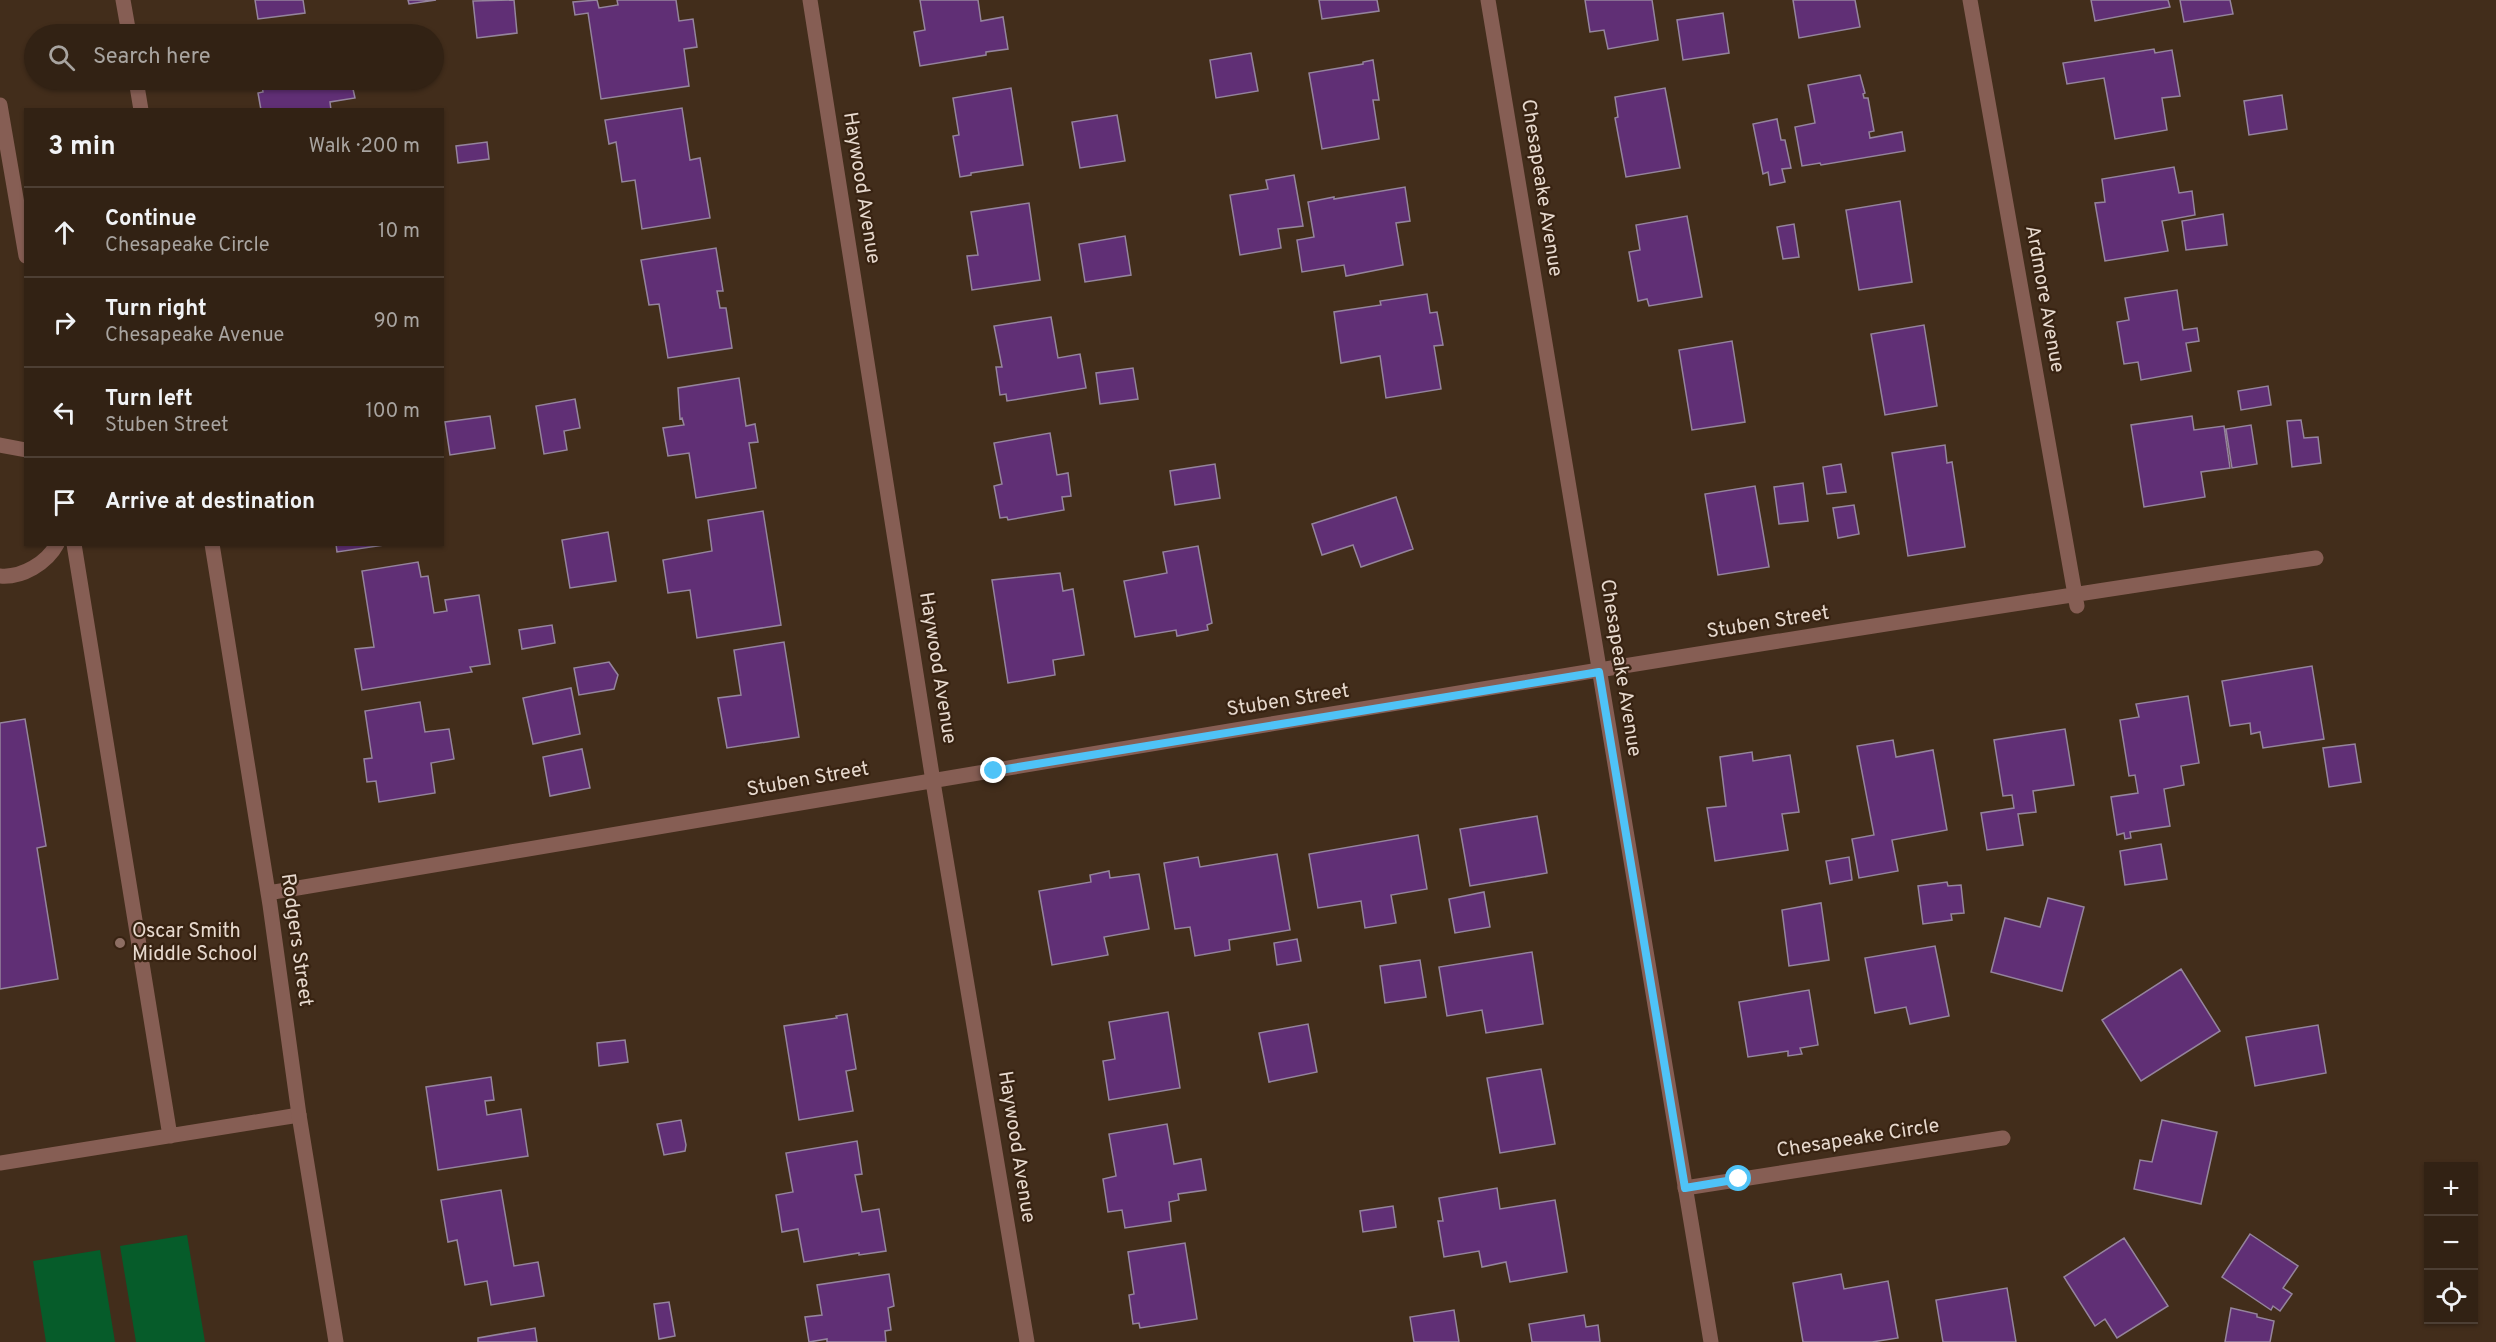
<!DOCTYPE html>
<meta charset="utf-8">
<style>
:root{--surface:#322214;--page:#3d2f22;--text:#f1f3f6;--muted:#a8a4a0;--line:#4d3f34}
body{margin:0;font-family:Overpass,sans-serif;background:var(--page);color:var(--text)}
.controls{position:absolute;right:18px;bottom:18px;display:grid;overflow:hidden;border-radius:0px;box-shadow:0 2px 4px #0004}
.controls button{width:54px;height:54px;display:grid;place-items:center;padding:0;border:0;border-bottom:2px solid var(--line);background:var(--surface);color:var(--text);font:30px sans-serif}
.stop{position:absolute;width:18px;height:18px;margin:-14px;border:4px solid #4fc3f7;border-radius:50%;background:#fff}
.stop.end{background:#4fc3f7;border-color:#fff;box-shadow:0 2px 6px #0008}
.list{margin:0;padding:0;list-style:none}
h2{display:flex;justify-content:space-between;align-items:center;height:78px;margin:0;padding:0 24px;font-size:26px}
h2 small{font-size:20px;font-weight:400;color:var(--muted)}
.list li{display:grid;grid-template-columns:39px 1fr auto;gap:18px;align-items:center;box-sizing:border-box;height:90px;padding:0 24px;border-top:2px solid var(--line)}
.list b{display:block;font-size:22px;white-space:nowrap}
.list p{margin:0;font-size:20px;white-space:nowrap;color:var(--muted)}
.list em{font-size:20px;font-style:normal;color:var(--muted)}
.icon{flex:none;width:33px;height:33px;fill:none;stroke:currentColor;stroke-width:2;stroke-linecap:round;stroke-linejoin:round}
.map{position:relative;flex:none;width:2496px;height:1342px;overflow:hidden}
.search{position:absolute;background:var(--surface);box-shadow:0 2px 4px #0004;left:24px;top:24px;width:420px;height:66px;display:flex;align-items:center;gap:15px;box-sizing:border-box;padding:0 21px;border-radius:33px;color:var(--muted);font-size:22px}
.panel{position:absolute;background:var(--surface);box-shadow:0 2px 4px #0004;left:24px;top:108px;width:420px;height:438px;border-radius:0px}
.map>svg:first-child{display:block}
</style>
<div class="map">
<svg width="2496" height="1342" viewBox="0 0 2496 1342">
<rect width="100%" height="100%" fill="#422d1b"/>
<path fill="#065c2a" d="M187 1235 205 1342H136L120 1246Z
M100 1250 115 1342H46L33 1261Z"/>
<path fill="#602f75" stroke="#95849d" stroke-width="1.5" d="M255 0H303L305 13 258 19Z
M408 0H436L409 4Z
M514 0 517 33 477 38 473 1Z
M597 0 599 8 618 5 617 0H676L679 21 693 19 697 47 684 49 689 86 601 99 588 13 575 15 573 2Z
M920 0H978L981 21 1003 17 1008 49 986 52V55L920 66 914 32 925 30Z
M1319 0H1377L1379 11 1322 19Z
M1585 0H1652L1658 40 1608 49 1604 30 1590 32Z
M1793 0H1855L1860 27 1799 38Z
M2091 0H2168L2170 7 2095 21Z
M2180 0H2230L2233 14 2184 22Z
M1723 13 1729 53 1683 60 1677 20Z
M2154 49 2155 53 2172 50 2180 96 2162 98 2167 130 2115 139 2104 78 2067 84 2063 63Z
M1251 53 1258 91 1216 98 1210 60Z
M1373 60 1379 100H1373L1379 139 1322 149 1309 73 1363 64V62Z
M1860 75 1865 93 1863 94 1864 98H1868L1874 131 1869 132 1870 138 1902 132 1905 151 1821 165 1820 163 1802 166 1795 127 1815 123 1808 85Z
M261 80H351L355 98 330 102 331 110H261L258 93 263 92Z
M1011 88 1023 165 971 173V175L960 177 953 136 959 135 953 98Z
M1665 88 1680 168 1626 177 1615 118 1618 117 1615 97Z
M2282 95 2287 129 2249 135 2244 101Z
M682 108 690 160 700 158 710 218 642 229 635 180 622 182 616 142 609 144 605 120Z
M1117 115 1125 161 1080 168 1072 122Z
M1777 119 1781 140H1785L1791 168 1782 169 1785 182 1770 185 1768 172 1763 174 1753 124Z
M487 142 489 159 458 163 456 146Z
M2174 167 2179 193 2192 191 2195 215 2162 221 2168 251 2105 261 2095 203 2105 202 2102 179Z
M1294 175 1303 226 1278 229 1281 248 1240 255 1230 195 1268 189 1266 180Z
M1405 187 1410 221 1396 223 1403 265 1346 276 1344 265 1302 272 1297 240 1314 237 1308 202 1334 197V199Z
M1900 201 1912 282 1859 290 1846 210Z
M1029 203 1040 280 972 290 967 256 978 255 971 212Z
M2223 214 2227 245 2186 250 2182 221Z
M1687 216 1702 297 1649 306 1647 299 1638 301 1629 252 1640 250 1636 225Z
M1794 224 1799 257 1783 259 1777 227Z
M1125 236 1131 275 1085 282 1079 244Z
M716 248 723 291H717L720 308H726L732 348 668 358 659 304 649 305 641 260Z
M2177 290 2183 330 2197 328 2199 341 2186 343 2191 371 2141 380 2138 362 2124 364 2117 322 2129 320 2125 298Z
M1427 294 1430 313 1437 312 1443 345 1434 346 1441 389 1386 398 1380 356 1341 363 1334 312 1381 305 1380 301Z
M1051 317 1058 358 1080 354 1086 388 1007 401 1006 394 1000 395 996 367H1002L994 326Z
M1924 325 1937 406 1885 415 1871 334Z
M1732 341 1745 422 1692 430 1679 350Z
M1133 368 1138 399 1100 404 1096 373Z
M739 378 746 426 755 424 758 442 749 443 756 488 696 498 689 453 668 456 663 428 684 425 682 418 680 419 678 388Z
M2268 386 2271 405 2241 410 2238 391Z
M575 399 580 428 564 431 567 450 544 454 536 406Z
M490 416 495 448 450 455 445 422Z
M2192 416 2194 430 2224 426 2230 468 2201 472 2205 497 2144 507 2131 425Z
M2301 420 2304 438 2318 437 2321 463 2292 467 2287 421Z
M2251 425 2257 464 2232 468 2226 429Z
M1050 433 1057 475 1068 473 1071 496 1062 497 1064 510 1008 520 1007 517 1000 518 994 486 1002 484 994 443Z
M1945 445 1947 463 1952 462 1965 547 1908 556 1892 453Z
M1215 464 1220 498 1175 505 1170 471Z
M1841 464 1846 492 1827 494 1823 467Z
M1803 483 1808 521 1779 524 1774 487Z
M1755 486 1769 567 1718 575 1705 494Z
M1396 497 1413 549 1361 567 1353 545 1322 555 1312 524Z
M1854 505 1859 534 1838 538 1833 508Z
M763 511 781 625 697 638 690 590 668 593 663 560 712 551 708 520Z
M608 532 616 581 570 588 562 540Z
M336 544H391L337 552Z
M1198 546 1212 623 1207 625 1208 630 1177 636 1176 630 1135 637 1124 581 1167 573 1163 552Z
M418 562 421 577 428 576 434 613 447 611 445 600 479 595 490 664 470 667 472 672 362 690 355 649 374 647 362 571Z
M1060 573 1063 591 1073 589 1084 655 1053 660 1055 675 1008 683 992 580Z
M552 625 555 643 522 649 519 630Z
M784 642 799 737 727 748 718 698 741 695 734 650Z
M609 662 618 675 614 689 579 695 574 668Z
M2312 666 2324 739 2263 748 2260 732 2251 734 2250 723 2230 726 2222 681Z
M571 688 580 734 533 744 523 698Z
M2188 696 2199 763 2181 766 2184 785 2164 789 2170 826 2130 832 2131 838 2125 839 2124 833 2117 835 2111 797 2138 793 2135 775 2129 776 2120 720 2139 717 2136 704Z
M420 702 425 732 449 729 454 759 431 763 435 793 379 802 376 781 367 782 364 759 372 758 365 711Z
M25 719 46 846 37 848 58 979 0 989V723Z
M2065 729 2074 785 2033 791 2036 812 2018 814 2023 845 1987 850 1981 813 2014 808 2012 795 2003 796 1994 740Z
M1893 740 1896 757 1933 750 1947 830 1892 840 1898 871 1859 878 1852 839 1874 835 1857 746Z
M2355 744 2361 782 2329 787 2323 748Z
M582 749 590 788 550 796 543 757Z
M1752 752 1753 761 1790 755 1799 812 1782 814 1788 850 1715 861 1707 808 1726 806 1720 757Z
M1537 816 1547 873 1470 886 1460 829Z
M1418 835 1427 889 1391 895 1396 923 1365 928 1361 901 1318 908 1309 854Z
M2161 844 2167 879 2125 885 2120 851Z
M1277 854 1290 930 1229 940 1230 950 1195 956 1190 927 1175 929 1164 863 1198 857 1200 867Z
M1849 857 1852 880 1830 884 1826 861Z
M1109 871 1110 878 1139 874 1149 929 1104 937 1108 955 1052 965 1039 891 1091 882 1090 875Z
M1947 882 1948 886 1961 885 1964 913 1951 914 1952 920 1923 924 1918 886Z
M1484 892 1490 927 1455 933 1449 899Z
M2048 898 2084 907 2062 991 1991 972 2005 918 2040 927Z
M1821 903 1829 960 1789 966 1782 910Z
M1297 939 1301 961 1277 965 1274 943Z
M1935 946 1949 1016 1910 1024 1906 1007 1875 1013 1865 958Z
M1532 952 1543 1024 1486 1033 1482 1010 1447 1016 1439 967Z
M1420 960 1426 997 1385 1003 1380 966Z
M2181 969 2220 1031 2141 1081 2102 1020Z
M1809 990 1818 1045 1800 1048 1802 1054 1788 1056V1051L1748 1057 1739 1002Z
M1168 1012 1180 1088 1109 1100 1103 1061 1115 1059 1109 1022Z
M847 1014 856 1069 846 1071 853 1111 799 1120 784 1026 837 1018 836 1016Z
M1308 1024 1317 1072 1269 1082 1259 1033Z
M2318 1025 2326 1073 2255 1086 2246 1037Z
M625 1040 628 1062 599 1066 597 1043Z
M1541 1069 1555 1144 1500 1153 1487 1078Z
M491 1077 494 1100 485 1101 487 1115 521 1109 528 1156 438 1170 426 1087Z
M681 1120 686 1145 685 1151 664 1155 657 1124Z
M2162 1120 2217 1132 2201 1204 2134 1189 2140 1160 2152 1162Z
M1167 1124 1174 1164 1201 1159 1206 1190 1178 1194 1179 1200 1169 1202 1171 1221 1125 1228 1122 1210 1108 1212 1103 1179 1116 1176 1109 1134Z
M857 1141 862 1174 855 1175 862 1212 879 1209 886 1251 859 1255V1253L804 1262 798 1229 782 1232 779 1213 776 1195 793 1192 786 1153Z
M1497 1188 1500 1209 1555 1200 1567 1272 1510 1282 1506 1262 1482 1267 1479 1251 1444 1257 1438 1221H1443L1439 1198Z
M501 1190 514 1266 538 1262 544 1296 491 1305 487 1281 465 1285 457 1240 448 1242 441 1200Z
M1393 1206 1396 1227 1363 1232 1360 1211Z
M2250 1234 2298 1266 2283 1288 2292 1294 2280 1311 2273 1306 2271 1310 2222 1277Z
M2124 1238 2168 1306 2117 1338 2105 1319 2095 1326 2064 1277Z
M1185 1243 1197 1319 1140 1328 1139 1323 1133 1324 1129 1295 1134 1294 1128 1252Z
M889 1274 894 1306 888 1308 891 1330 885 1331 886 1342H827V1339L809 1342 805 1317 822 1315 817 1285Z
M1841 1274 1844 1289 1888 1281 1898 1338 1872 1342H1803L1793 1283Z
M2007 1288 2016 1342H1943L1936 1300Z
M669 1302 675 1336 659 1339 654 1304Z
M2231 1308 2257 1314V1317L2274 1321 2270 1342H2225Z
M1454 1310 1459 1342H1414L1410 1317Z
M1584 1315 1586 1327 1598 1325 1600 1342H1532L1529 1324Z
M535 1328 537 1342H478V1338Z"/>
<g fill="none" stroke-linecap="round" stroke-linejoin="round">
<path stroke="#865e54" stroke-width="15" d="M0 105 26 256
M0 445 26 450
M74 544 170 1136
M0 576C22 578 47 563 57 544
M0 1163 299 1115"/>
<path stroke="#865e54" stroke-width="15" d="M123 0 129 34
M810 0 935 794 1027 1342
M1970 0 2077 606
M136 80 141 110
M212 544 270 905 299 1115 336 1342
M268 893C950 778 1632 660 2316 558
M1685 1188 2003 1138"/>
<path stroke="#865e54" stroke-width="15" d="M1488 0 1711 1342"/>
</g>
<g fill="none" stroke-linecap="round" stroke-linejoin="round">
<path stroke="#4fc3f7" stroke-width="8" d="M994 771 1599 672 1685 1188 1739 1179"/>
</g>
<circle fill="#8d6e63" stroke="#382312" stroke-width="2" cx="120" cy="943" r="6"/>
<g text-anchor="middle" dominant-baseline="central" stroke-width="4.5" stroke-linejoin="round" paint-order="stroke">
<g font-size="20" fill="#e7d9ce" stroke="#382312">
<text transform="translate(861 188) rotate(81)">Haywood Avenue</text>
<text transform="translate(1541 188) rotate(81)">Chesapeake Avenue</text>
<text transform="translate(2044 299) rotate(80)">Ardmore Avenue</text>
<text transform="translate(1768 623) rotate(-9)">Stuben Street</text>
<text transform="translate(937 668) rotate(81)">Haywood Avenue</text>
<text transform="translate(1620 668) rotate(81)">Chesapeake Avenue</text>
<text transform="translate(1288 701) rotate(-9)">Stuben Street</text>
<text transform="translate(808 780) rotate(-10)">Stuben Street</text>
<text transform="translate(296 940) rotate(82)">Rodgers Street</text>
<text transform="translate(1858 1139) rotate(-9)">Chesapeake Circle</text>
<text transform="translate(1016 1147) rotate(81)">Haywood Avenue</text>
</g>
<g font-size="20" fill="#e7d9ce" stroke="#382312" text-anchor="start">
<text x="132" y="932">Oscar Smith<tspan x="132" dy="23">Middle School</tspan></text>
</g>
</g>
</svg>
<div class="controls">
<button>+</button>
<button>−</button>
<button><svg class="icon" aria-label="locate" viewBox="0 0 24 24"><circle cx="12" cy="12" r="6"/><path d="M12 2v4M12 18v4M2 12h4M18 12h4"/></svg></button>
</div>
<div class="stop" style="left:1739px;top:1179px"></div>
<div class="stop end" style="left:994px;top:771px"></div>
<div class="search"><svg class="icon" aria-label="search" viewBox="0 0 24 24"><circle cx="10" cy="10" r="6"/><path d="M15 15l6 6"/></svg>Search here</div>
<section class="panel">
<h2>3 min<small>Walk · 200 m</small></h2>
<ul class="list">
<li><svg class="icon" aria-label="ahead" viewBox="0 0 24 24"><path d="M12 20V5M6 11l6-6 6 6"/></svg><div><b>Continue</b><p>Chesapeake Circle</p></div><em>10 m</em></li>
<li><svg class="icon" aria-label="right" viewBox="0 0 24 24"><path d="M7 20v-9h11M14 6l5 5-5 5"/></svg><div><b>Turn right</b><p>Chesapeake Avenue</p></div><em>90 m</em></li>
<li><svg class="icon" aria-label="left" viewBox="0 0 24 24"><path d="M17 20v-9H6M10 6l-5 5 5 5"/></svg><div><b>Turn left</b><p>Stuben Street</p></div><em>100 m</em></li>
<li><svg class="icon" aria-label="arrive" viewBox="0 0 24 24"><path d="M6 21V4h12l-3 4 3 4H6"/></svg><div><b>Arrive at destination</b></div></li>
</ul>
</section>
</div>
